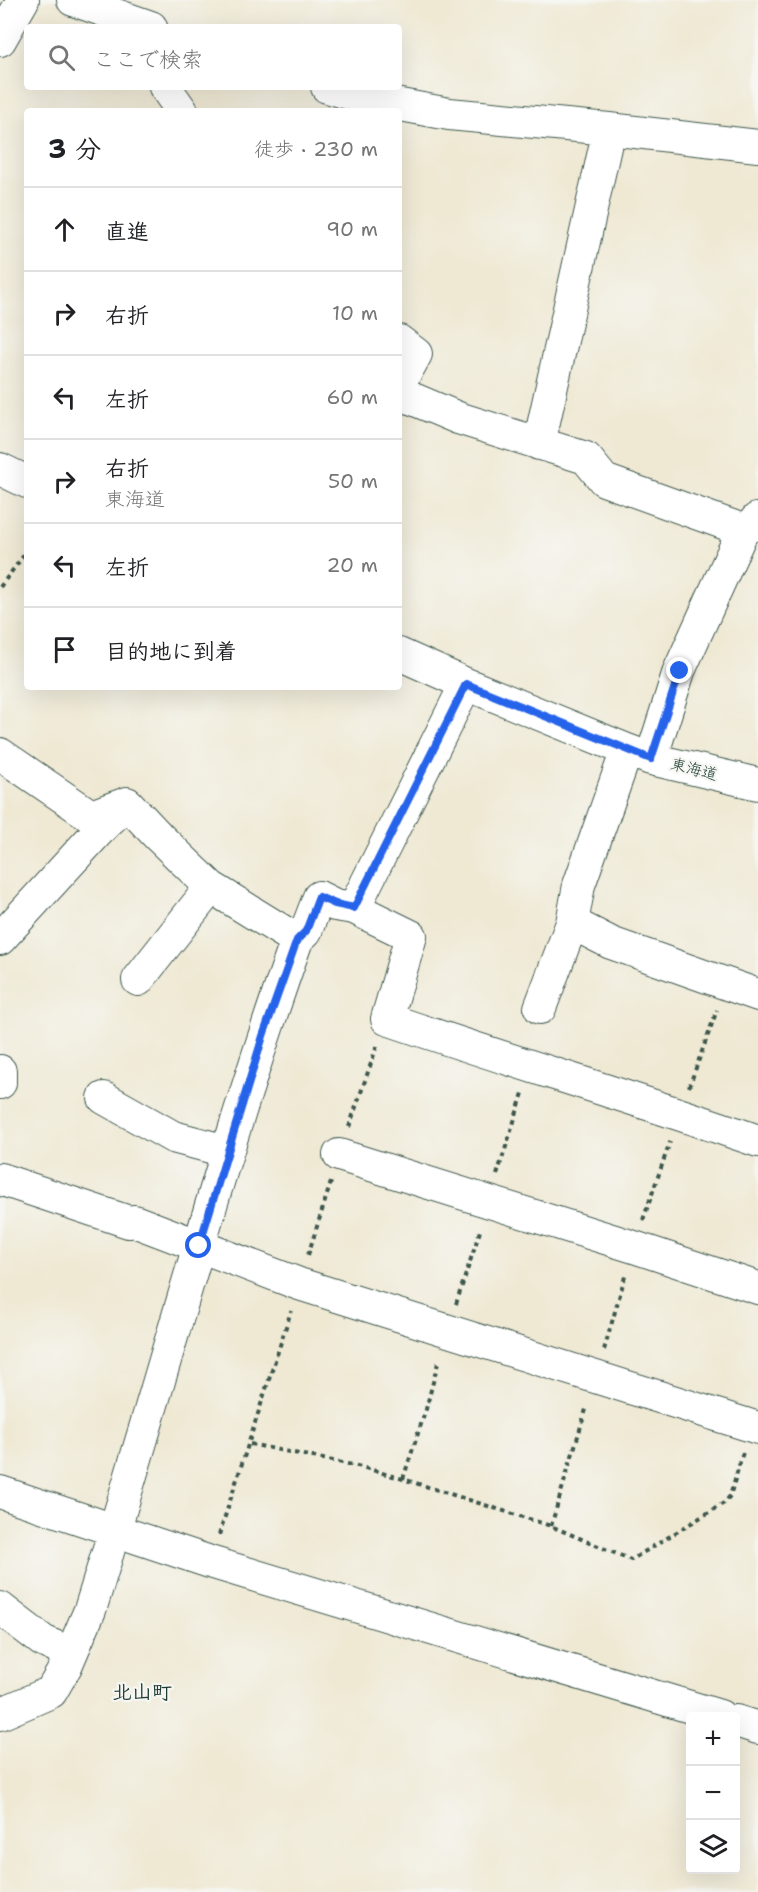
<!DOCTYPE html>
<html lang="ja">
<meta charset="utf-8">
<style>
:root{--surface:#fff;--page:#f2f2f2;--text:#202124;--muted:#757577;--line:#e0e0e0}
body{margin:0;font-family:"Shantell Sans","Klee One",sans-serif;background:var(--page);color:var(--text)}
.controls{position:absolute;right:18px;bottom:18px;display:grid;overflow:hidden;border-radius:6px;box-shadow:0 6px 24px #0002}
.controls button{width:54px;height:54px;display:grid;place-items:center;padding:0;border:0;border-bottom:2px solid var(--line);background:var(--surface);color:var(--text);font:30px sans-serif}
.stop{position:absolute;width:18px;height:18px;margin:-14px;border:4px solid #2563eb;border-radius:50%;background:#fff}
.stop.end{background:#2563eb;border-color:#fff;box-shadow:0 2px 6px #0008}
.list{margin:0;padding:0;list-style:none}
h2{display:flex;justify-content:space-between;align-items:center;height:78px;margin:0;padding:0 24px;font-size:26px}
h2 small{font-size:20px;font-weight:400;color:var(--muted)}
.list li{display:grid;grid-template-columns:39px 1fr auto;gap:18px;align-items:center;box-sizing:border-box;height:84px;padding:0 24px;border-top:2px solid var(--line)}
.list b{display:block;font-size:22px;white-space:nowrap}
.list p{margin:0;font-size:20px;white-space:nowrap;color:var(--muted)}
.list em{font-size:20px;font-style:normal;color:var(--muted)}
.icon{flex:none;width:33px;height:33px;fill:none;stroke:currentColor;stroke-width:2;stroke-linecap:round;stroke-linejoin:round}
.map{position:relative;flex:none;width:758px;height:1892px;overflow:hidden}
.search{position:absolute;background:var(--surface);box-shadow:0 6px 24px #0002;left:24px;top:24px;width:378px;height:66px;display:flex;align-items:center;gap:15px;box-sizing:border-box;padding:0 21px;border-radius:6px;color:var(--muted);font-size:22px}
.panel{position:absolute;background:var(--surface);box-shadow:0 6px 24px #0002;left:24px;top:108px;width:378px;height:582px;border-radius:6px}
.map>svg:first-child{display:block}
</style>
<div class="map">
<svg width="758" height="1892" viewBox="0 0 758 1892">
<rect width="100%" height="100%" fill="#f6f6f2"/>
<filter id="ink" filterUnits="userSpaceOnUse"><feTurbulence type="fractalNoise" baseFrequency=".0167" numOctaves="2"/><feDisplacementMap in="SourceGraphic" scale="12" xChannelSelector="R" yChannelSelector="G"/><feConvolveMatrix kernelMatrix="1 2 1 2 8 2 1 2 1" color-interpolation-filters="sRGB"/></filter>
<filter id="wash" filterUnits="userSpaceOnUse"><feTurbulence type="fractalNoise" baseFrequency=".008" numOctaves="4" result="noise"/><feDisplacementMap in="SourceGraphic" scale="24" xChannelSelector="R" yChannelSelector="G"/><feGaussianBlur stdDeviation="1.35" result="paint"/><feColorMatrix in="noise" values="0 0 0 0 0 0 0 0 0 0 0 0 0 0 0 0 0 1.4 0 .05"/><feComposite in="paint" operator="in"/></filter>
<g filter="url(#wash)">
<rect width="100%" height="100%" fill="#efe9d4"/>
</g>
<g filter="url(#ink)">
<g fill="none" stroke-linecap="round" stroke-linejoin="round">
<g stroke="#3e574c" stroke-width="34">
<path id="minor" d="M73 0 151 27
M0 40 23 0
M165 87 182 111
M327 87 368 99 449 114 609 129 758 146
M399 341 416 354 399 385
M399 393 458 418 586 458 604 480 743 530
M539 444 609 129
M0 469 27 482
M399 654 466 684 627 750 651 759 758 784
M627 750 579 885 572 923 611 943 758 995
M0 754 91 816 127 803 159 837 211 887
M651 759 679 671 743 530 752 525 757 519
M354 908 466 684
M0 939 106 823 122 808
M138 980 211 887 297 940
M540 1008 572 923
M0 1071V1083
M104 1098 173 1137 226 1151
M339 1155 634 1247 758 1288
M0 1179 129 1222 134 1221 299 1284 758 1428
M0 1492 210 1562 720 1716
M0 1608 43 1641 71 1654
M0 1714 51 1692 66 1666 90 1610C160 1387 219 1160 297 940L306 931 319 897 335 905 354 908 411 936 387 1019C510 1061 635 1098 758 1141
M736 1721 758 1728"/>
</g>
<path stroke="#3e574c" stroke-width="4" stroke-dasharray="4.5 4.5" stroke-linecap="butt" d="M0 587 27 551
M689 1087 717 1010
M349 1127 377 1046
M497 1175 523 1093
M643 1220 670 1142
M308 1255 331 1182
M456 1304 481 1228
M604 1350 626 1273
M250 1444 362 1467 403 1479 551 1526 631 1560 724 1503 730 1496 743 1452
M403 1479 426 1409 439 1359
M551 1526 587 1406
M219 1535 291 1311"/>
<use href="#minor" stroke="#fff" stroke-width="32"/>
</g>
</g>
<g fill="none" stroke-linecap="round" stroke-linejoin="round" filter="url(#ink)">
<path stroke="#2563eb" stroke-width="8" d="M199 1246 263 1036 297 940 306 931 319 897 335 904 354 908 466 684 651 759 680 671"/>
</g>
<g text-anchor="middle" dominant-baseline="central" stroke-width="4.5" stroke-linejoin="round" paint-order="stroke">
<g font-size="16" fill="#1f3d34" stroke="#f6f6f2">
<text transform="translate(694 769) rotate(14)">東海道</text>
</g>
<g font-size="20" font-weight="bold" fill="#1f3d34" stroke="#f6f6f2">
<text x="142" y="1692">北山町</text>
</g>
</g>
</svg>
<div class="controls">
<button>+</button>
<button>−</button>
<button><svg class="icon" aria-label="layers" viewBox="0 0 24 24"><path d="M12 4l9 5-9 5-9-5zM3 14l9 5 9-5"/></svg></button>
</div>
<div class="stop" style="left:199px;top:1246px"></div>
<div class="stop end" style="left:680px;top:671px"></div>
<div class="search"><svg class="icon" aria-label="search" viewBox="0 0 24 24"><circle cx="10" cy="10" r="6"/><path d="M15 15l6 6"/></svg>ここで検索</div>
<section class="panel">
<h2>3 分<small>徒歩 · 230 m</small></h2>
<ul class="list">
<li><svg class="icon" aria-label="ahead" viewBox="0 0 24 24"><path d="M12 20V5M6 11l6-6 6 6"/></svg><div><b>直進</b></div><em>90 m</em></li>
<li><svg class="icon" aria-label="right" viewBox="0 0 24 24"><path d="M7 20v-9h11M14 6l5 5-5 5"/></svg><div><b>右折</b></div><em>10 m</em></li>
<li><svg class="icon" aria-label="left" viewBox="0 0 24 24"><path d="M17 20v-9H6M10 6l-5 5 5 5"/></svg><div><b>左折</b></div><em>60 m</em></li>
<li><svg class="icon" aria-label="right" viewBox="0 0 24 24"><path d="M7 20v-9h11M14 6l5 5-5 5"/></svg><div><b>右折</b><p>東海道</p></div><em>50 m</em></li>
<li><svg class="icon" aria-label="left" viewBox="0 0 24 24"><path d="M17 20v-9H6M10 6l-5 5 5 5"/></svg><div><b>左折</b></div><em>20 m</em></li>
<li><svg class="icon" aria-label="arrive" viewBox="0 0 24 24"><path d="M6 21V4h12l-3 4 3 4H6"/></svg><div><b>目的地に到着</b></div></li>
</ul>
</section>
</div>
